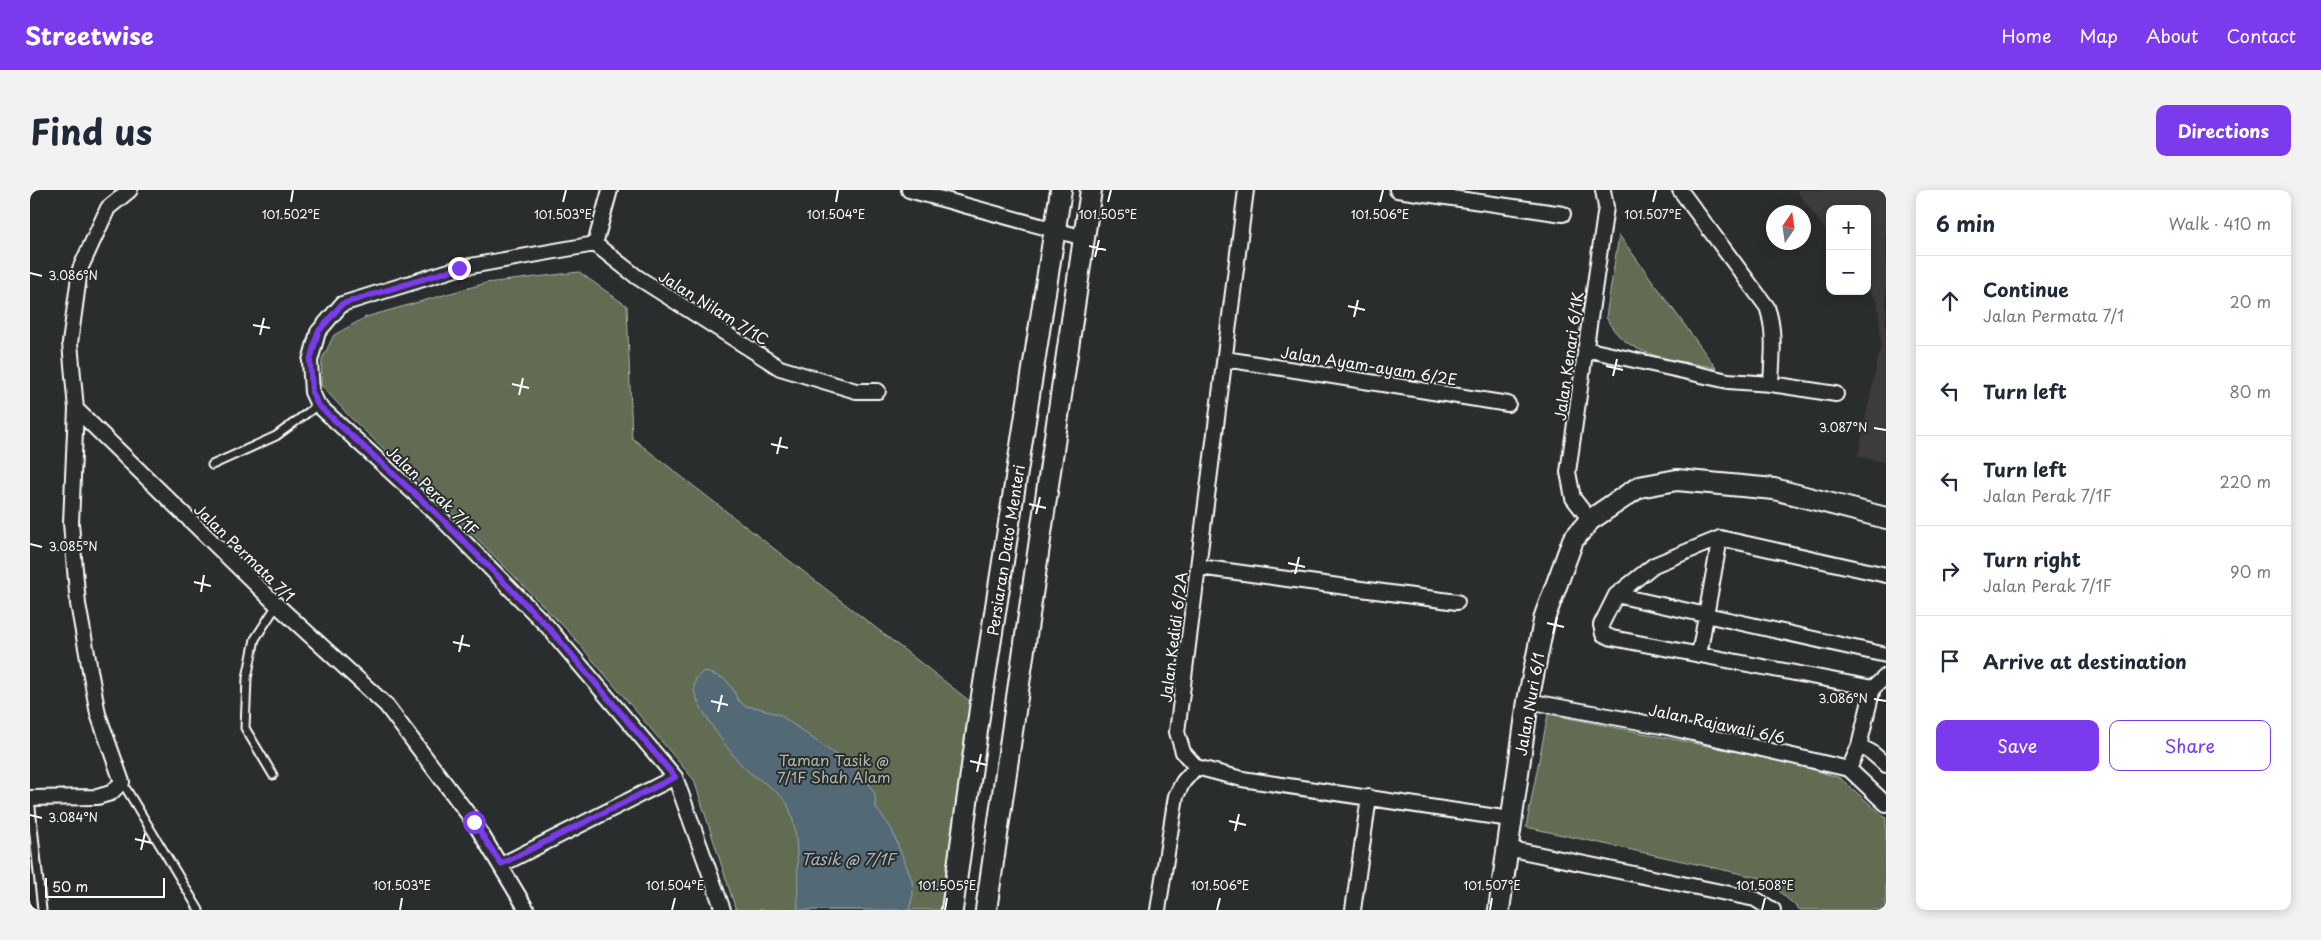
<!DOCTYPE html>
<meta charset="utf-8">
<style>
:root{--surface:#fff;--page:#f2f2f3;--text:#1f2937;--muted:#747a83;--line:#e0e1e3;--accent:#7c3aed}
body{margin:0;font-family:"Playpen Sans",sans-serif;background:var(--page);color:var(--text)}
.controls{position:absolute;right:15px;top:15px;display:grid;overflow:hidden;border-radius:10px;box-shadow:0 2px 12px #0003}
.controls button{width:45px;height:45px;display:grid;place-items:center;padding:0;border:0;border-bottom:1px solid var(--line);background:var(--surface);color:var(--text);font:25px sans-serif}
.compass{position:absolute;left:1736px;top:15px;width:45px;height:45px;border-radius:50%;background:var(--surface);box-shadow:0 2px 12px #0003;rotate:13deg}
.scale{position:absolute;left:15px;bottom:12px;width:120px;box-sizing:border-box;padding-left:5px;border:2px solid #fff;border-top:0;font-size:14px;line-height:18px;white-space:nowrap;color:#fff;-webkit-text-stroke:4px #2a2d2e;paint-order:stroke}
.stop{position:absolute;width:15px;height:15px;margin:-11px;border:4px solid #7c3aed;border-radius:50%;background:#fff}
.stop.end{background:#7c3aed;border-color:#fff;box-shadow:0 1px 5px #0008}
.list{margin:0;padding:0;list-style:none}
h2{display:flex;justify-content:space-between;align-items:center;height:65px;margin:0;padding:0 20px;font-size:21px}
h2 small{font-size:16px;font-weight:400;color:var(--muted)}
.list li{display:grid;grid-template-columns:32px 1fr auto;gap:15px;align-items:center;box-sizing:border-box;height:90px;padding:0 20px;border-top:1px solid var(--line)}
.list b{display:block;font-size:19px;white-space:nowrap}
.list p{margin:0;font-size:16px;white-space:nowrap;color:var(--muted)}
.list em{font-size:16px;font-style:normal;color:var(--muted)}
.actions{display:flex;gap:10px;padding:15px 20px}
.actions a{flex:1;padding:11px 0;border:1px solid var(--accent);border-radius:10px;text-align:center;font-size:18px;color:var(--accent)}
.actions .main{background:var(--accent);color:#fff}
.icon{flex:none;width:28px;height:28px;fill:none;stroke:currentColor;stroke-width:2;stroke-linecap:round;stroke-linejoin:round}
.map{position:relative;flex:none;width:1856px;height:720px;overflow:hidden;border-radius:10px}
header{display:flex;align-items:center;gap:30px;box-sizing:border-box;height:70px;padding:0 25px;background:var(--accent);color:#fff}
header strong{font-size:24px}
nav{display:flex;gap:28px;margin-inline-start:auto;font-size:18px}
.intro{display:flex;align-items:center;justify-content:space-between;box-sizing:border-box;height:120px;padding:0 30px}
h1{margin:0;font-size:35px}
.button{padding:12px 22px;border-radius:10px;background:var(--accent);color:#fff;font-size:18px;font-weight:700}
main{display:flex;gap:30px;padding:0 30px}
aside{flex:1;background:var(--surface);border-radius:10px;box-shadow:0 2px 12px #0003}
.map>svg:first-child{display:block}
</style>
<header>
<strong>Streetwise</strong>
<nav><a>Home</a><a>Map</a><a>About</a><a>Contact</a></nav>
</header>
<div class="intro"><h1>Find us</h1><a class="button">Directions</a></div>
<main>
<div class="map">
<svg width="1856" height="720" viewBox="0 0 1856 720">
<rect width="100%" height="100%" fill="#2a2d2e"/>
<filter id="ink" filterUnits="userSpaceOnUse"><feTurbulence type="fractalNoise" baseFrequency=".02" numOctaves="2"/><feDisplacementMap in="SourceGraphic" scale="10" xChannelSelector="R" yChannelSelector="G"/><feConvolveMatrix kernelMatrix="1 2 1 2 8 2 1 2 1" color-interpolation-filters="sRGB"/></filter>
<g filter="url(#ink)">
<path fill="#3e3a3b" d="M1766 0H1856V273L1828 266 1851 153 1848 113 1837 98V19H1800V46Z"/>
<path fill="#626c52" stroke="#b0b6a8" d="M1589 45 1686 178C1646 169 1595 169 1576 127Z
M549 82 597 116 602 248 950 519 920 720H706L664 590 539 442 417 318 320 227 291 195 292 169 304 145 336 127 456 93Z
M1518 524 1762 573 1810 588 1856 628V720H1770L1735 689 1496 637Z"/>
<path fill="#526976" stroke="#97a5ad" d="M674 481 695 489 703 499 707 509 715 516 729 518 750 525 834 585 845 604 846 618 861 638 882 690 883 705 879 720H768C767 690 770 648 760 620 754 603 733 593 719 582 705 571 665 516 664 499 664 496 665 491 666 488Z"/>
<g fill="none" stroke-linecap="round" stroke-linejoin="round">
<g stroke="#fff" stroke-width="11">
<path id="lane" d="M182 275 246 246 288 215
M243 585 215 538 217 488 225 449 247 415
M92 592 169 720
M0 608 12 720"/>
</g>
<g stroke="#fff" stroke-width="18">
<path id="street" d="M100 0 78 18 50 79 40 153 46 219 247 415 356 515 444 632 497 720
M580 0 565 54 607 87 750 178 826 201H848
M879 0 1054 48
M1216 0 1147 542 1153 562 1166 577 1212 589 1480 629
M1367 0 1533 24
M1650 0 1737 117C1746 142 1742 169 1741 194
M565 54 429 78 312 114 288 142 280 171 282 202 288 215 408 325 518 437 645 587 693 720
M1555 159 1698 191 1741 194 1806 204
M1195 169 1478 214
M1560 330 1543 308 1538 282 1576 17 1573 0
M1169 377 1427 412
M1586 405 1624 375 1690 348 1856 385
M1669 465 1690 348
M1843 498 1582 448 1573 444 1571 435 1586 405 1856 465
M1498 511 1637 537 1819 579 1856 614
M1829 556 1841 562 1856 575
M1819 579 1829 556 1843 498 1856 486
M0 608 67 607 81 603 92 592 68 524 48 414 41 333 46 219
M1477 658 1725 709 1743 720
M471 675 645 587
M1128 720 1146 606 1153 592 1166 577
M1323 720 1339 607"/>
</g>
<g stroke="#fff" stroke-width="24">
<path id="secondary" d="M922 720 950 519 1031 0
M956 720 1061 0
M1469 720 1498 511 1515 426 1543 350 1560 330 1609 297 1647 290 1744 299 1856 328"/>
</g>
<use href="#lane" stroke="#2a2d2e" stroke-width="7"/>
<use href="#street" stroke="#2a2d2e" stroke-width="14"/>
<use href="#secondary" stroke="#2a2d2e" stroke-width="20"/>
</g>
</g>
<g fill="none" stroke-linecap="round" stroke-linejoin="round" filter="url(#ink)">
<path stroke="#7c3aed" stroke-width="6" d="M429 78 312 114 288 142 280 171 282 202 288 215 408 325 518 437 645 587 471 674 444 632"/>
</g>
<path fill="none" stroke="#fff" stroke-width="2" d="M261 12 263 0M533 12 536 0M806 12 808 0M1078 12 1081 0M1350 12 1353 0M1623 12 1626 0M1059 56 1076 60M1065 67 1069 50M0 83 12 86M1318 116 1335 120M1324 127 1328 110M223 135 240 138M230 145 234 128M1576 176 1593 180M1583 186 1587 169M482 194 499 198M489 205 493 188M1844 238 1856 240M741 254 758 258M747 264 751 247M999 314 1016 318M1006 324 1010 307M0 354 12 357M1258 373 1275 377M1265 384 1269 367M164 392 181 396M171 402 174 385M1517 433 1534 437M1523 444 1527 427M423 452 440 456M429 462 433 445M1844 509 1856 511M681 511 698 515M688 522 692 505M940 571 957 575M947 582 951 564M0 625 12 628M1199 631 1216 635M1205 641 1209 624M105 649 122 653M111 660 115 643M370 720 372 708M642 720 645 708M915 720 917 708M1187 720 1190 708M1460 720 1462 708M1732 720 1735 708"/>
<g text-anchor="middle" dominant-baseline="central" stroke-width="4" stroke-linejoin="round" paint-order="stroke">
<g font-size="15" fill="#fff" stroke="#2a2d2e">
<text transform="translate(684 117) rotate(32)">Jalan Nilam 7/1C</text>
<text transform="translate(1538 166) rotate(-82)">Jalan Kenari 6/1K</text>
<text transform="translate(1339 175) rotate(9)">Jalan Ayam-ayam 6/2E</text>
<text transform="translate(403 300) rotate(44)">Jalan Perak 7/1F</text>
<text transform="translate(975 360) rotate(-81)">Persiaran Dato' Menteri</text>
<text transform="translate(215 362) rotate(44)">Jalan Permata 7/1</text>
<text transform="translate(1143 447) rotate(-83)">Jalan Kedidi 6/2A</text>
<text transform="translate(1499 514) rotate(-80)">Jalan Nuri 6/1</text>
<text transform="translate(1687 533) rotate(12)">Jalan Rajawali 6/6</text>
</g>
<g font-size="15" fill="#b0b6a8" stroke="#2a2d2e">
<text x="804" y="569">Taman Tasik @<tspan x="804" dy="17">7/1F Shah Alam</tspan></text>
</g>
<g font-size="16" font-style="italic" fill="#a8b4ba" stroke="#2a2d2e">
<text x="818" y="668">Tasik @ 7/1F</text>
</g>
</g>
<g font-size="12" text-anchor="middle" fill="#fff" stroke="#2a2d2e" stroke-width="4" stroke-linejoin="round" paint-order="stroke">
<text x="261" y="29">101.502°E</text>
<text x="533" y="29">101.503°E</text>
<text x="806" y="29">101.504°E</text>
<text x="1078" y="29">101.505°E</text>
<text x="1350" y="29">101.506°E</text>
<text x="1623" y="29">101.507°E</text>
<text x="43" y="90">3.086°N</text>
<text x="1813" y="242">3.087°N</text>
<text x="43" y="361">3.085°N</text>
<text x="1813" y="513">3.086°N</text>
<text x="43" y="632">3.084°N</text>
<text x="372" y="700">101.503°E</text>
<text x="645" y="700">101.504°E</text>
<text x="917" y="700">101.505°E</text>
<text x="1190" y="700">101.506°E</text>
<text x="1462" y="700">101.507°E</text>
<text x="1735" y="700">101.508°E</text>
</g>
</svg>
<div class="controls">
<button>+</button>
<button>−</button>
</div>
<svg class="compass" viewBox="-18 -18 36 36"><path d="M0-13l5 13h-10z" fill="#e53935"/><path d="M0 13l5-13h-10z" fill="#747a83"/></svg>
<div class="scale">50 m</div>
<div class="stop" style="left:444px;top:632px"></div>
<div class="stop end" style="left:429px;top:78px"></div>
</div>
<aside>
<h2>6 min<small>Walk · 410 m</small></h2>
<ul class="list">
<li><svg class="icon" aria-label="ahead" viewBox="0 0 24 24"><path d="M12 20V5M6 11l6-6 6 6"/></svg><div><b>Continue</b><p>Jalan Permata 7/1</p></div><em>20 m</em></li>
<li><svg class="icon" aria-label="left" viewBox="0 0 24 24"><path d="M17 20v-9H6M10 6l-5 5 5 5"/></svg><div><b>Turn left</b></div><em>80 m</em></li>
<li><svg class="icon" aria-label="left" viewBox="0 0 24 24"><path d="M17 20v-9H6M10 6l-5 5 5 5"/></svg><div><b>Turn left</b><p>Jalan Perak 7/1F</p></div><em>220 m</em></li>
<li><svg class="icon" aria-label="right" viewBox="0 0 24 24"><path d="M7 20v-9h11M14 6l5 5-5 5"/></svg><div><b>Turn right</b><p>Jalan Perak 7/1F</p></div><em>90 m</em></li>
<li><svg class="icon" aria-label="arrive" viewBox="0 0 24 24"><path d="M6 21V4h12l-3 4 3 4H6"/></svg><div><b>Arrive at destination</b></div></li>
</ul>
<div class="actions"><a class="main">Save</a><a>Share</a></div>
</aside>
</main>
